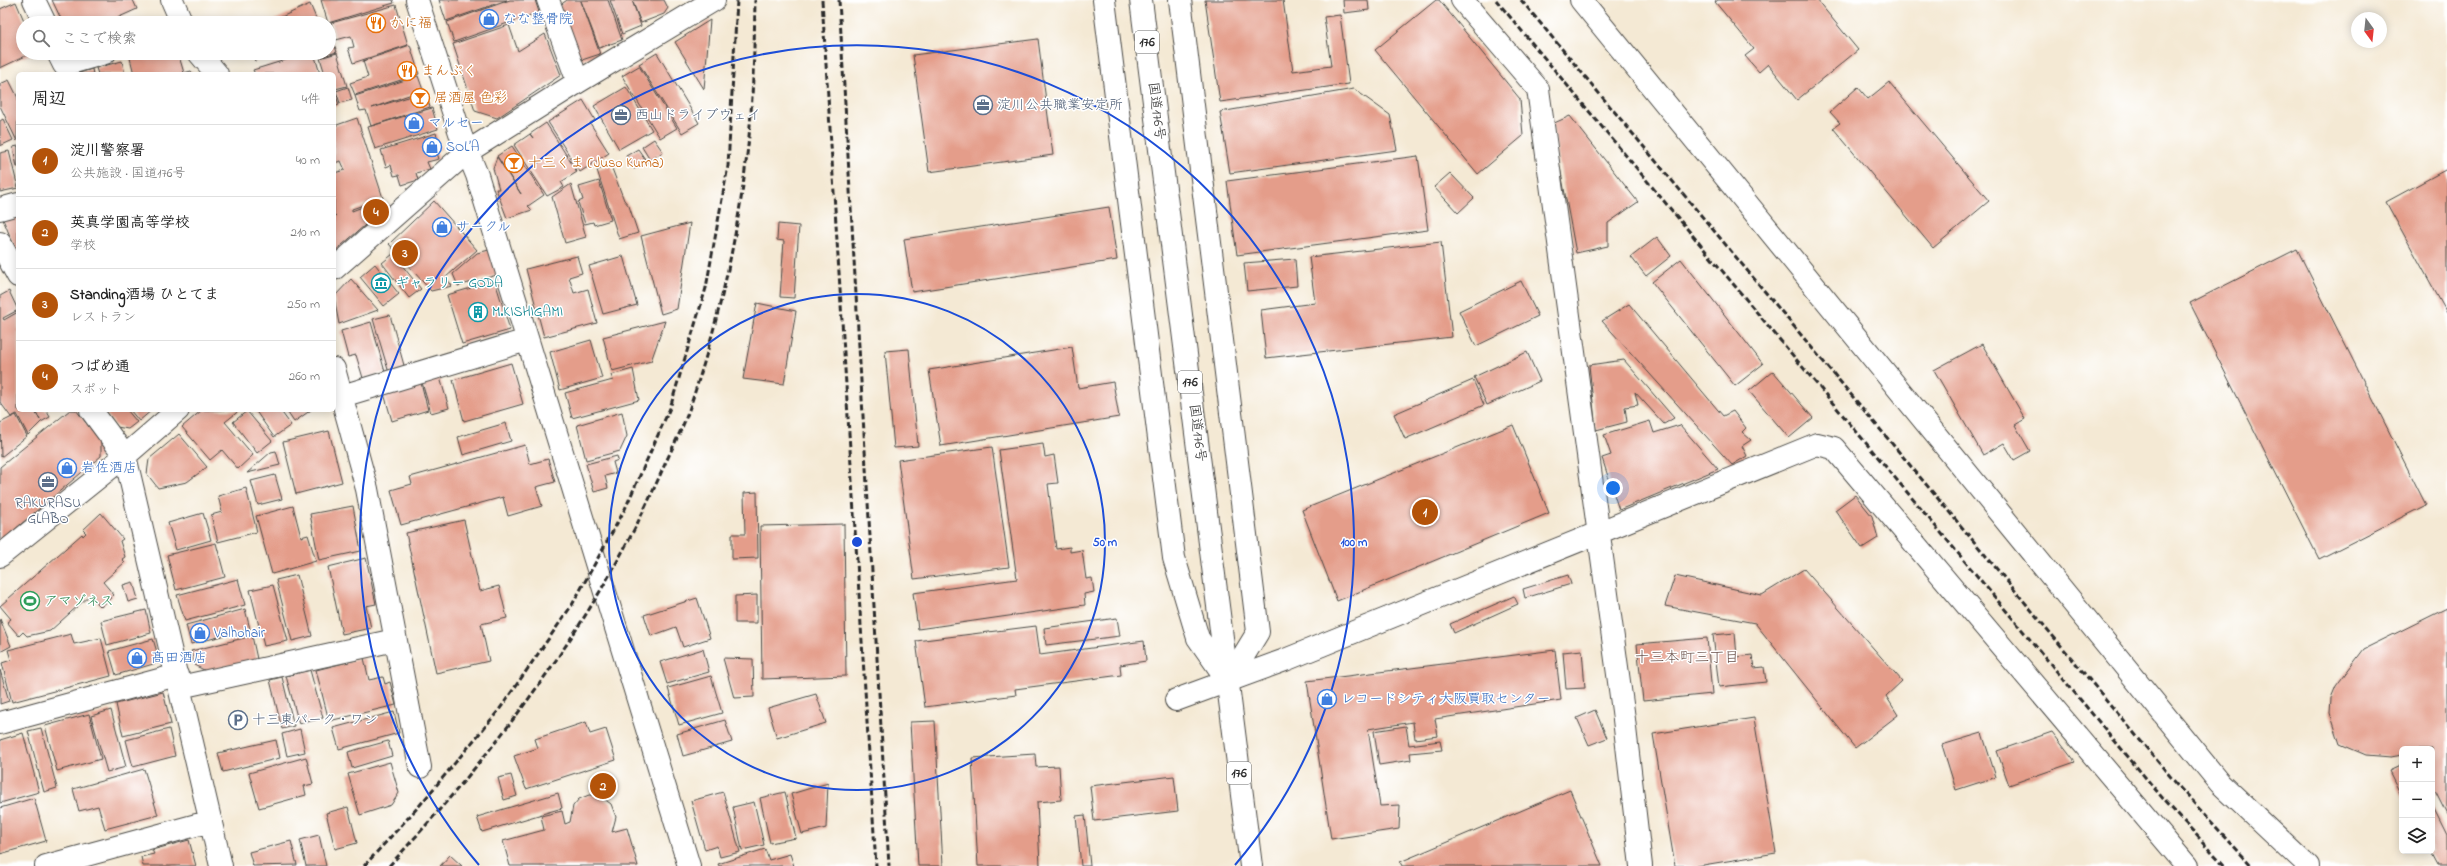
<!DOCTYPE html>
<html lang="ja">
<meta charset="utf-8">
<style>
:root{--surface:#fff;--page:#f2f2f2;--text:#222;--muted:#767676;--line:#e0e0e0;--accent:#b45309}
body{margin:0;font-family:"Indie Flower","Klee One",sans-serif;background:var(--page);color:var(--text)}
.controls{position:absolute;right:12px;bottom:12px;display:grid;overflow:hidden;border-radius:6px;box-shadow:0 2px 10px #0003}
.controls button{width:36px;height:36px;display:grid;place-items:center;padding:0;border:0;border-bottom:1px solid var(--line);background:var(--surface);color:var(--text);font:20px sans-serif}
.compass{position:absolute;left:2351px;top:12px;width:36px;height:36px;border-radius:50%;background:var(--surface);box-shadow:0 2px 10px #0003;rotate:165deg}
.you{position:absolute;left:1613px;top:488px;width:14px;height:14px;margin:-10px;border:3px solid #fff;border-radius:50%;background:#1a73e8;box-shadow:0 0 0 6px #1a73e833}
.badge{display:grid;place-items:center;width:26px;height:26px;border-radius:50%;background:var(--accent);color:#fff;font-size:13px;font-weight:700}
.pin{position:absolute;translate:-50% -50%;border:2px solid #fff;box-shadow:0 1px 4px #0006}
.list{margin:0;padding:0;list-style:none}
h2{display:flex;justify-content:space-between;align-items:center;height:52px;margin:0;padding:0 16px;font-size:17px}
h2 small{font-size:13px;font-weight:400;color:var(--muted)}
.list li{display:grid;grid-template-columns:26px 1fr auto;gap:12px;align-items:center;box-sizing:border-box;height:72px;padding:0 16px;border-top:1px solid var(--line)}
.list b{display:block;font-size:15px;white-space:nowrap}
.list p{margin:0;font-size:13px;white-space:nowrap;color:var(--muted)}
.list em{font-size:13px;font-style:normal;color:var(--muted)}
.icon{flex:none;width:22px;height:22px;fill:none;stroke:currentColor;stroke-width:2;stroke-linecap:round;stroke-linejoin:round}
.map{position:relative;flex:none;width:2447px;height:866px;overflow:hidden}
.search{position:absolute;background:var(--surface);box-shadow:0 2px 10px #0003;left:16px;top:16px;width:320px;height:44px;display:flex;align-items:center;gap:10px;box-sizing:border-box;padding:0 14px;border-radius:22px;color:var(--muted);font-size:15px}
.panel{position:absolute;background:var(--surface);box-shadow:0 2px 10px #0003;left:16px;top:72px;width:320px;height:340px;border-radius:6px}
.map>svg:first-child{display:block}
</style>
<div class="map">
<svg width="2447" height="866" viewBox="0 0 2447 866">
<rect width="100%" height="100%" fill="#fff"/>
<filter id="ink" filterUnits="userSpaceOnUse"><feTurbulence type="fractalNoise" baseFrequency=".025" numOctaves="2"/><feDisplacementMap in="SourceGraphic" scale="8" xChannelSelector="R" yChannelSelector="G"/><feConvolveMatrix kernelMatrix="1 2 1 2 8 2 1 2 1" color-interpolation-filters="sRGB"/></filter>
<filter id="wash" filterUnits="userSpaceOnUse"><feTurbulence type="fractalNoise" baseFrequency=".012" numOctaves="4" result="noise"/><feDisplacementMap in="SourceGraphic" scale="16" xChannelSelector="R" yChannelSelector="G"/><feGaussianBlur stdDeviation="0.9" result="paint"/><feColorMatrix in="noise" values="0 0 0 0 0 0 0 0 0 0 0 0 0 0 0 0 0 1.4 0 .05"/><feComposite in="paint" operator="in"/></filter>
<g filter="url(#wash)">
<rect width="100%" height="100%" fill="#f4e9d4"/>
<g id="blocks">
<path fill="#e49d8a" d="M52 0H133L137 9 106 23H79L77 20 71 23H63Z
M321 0H393L394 3 328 23Z
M439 0H507L446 21Z
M510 0H535L539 12 454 42 447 22Z
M567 0H608L622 40 599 48 581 1 600 54 579 61 559 6Z
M610 0H632L641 26 622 34Z
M632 0H664L668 8 664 14 641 23Z
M1205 0H1283L1293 71 1331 66 1324 17 1340 15 1349 84 1220 102Z
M1343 0H1368L1369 10 1344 13Z
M1436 0H1439L1520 99 1523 136 1478 174 1375 50Z
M1718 0H1817L1858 50 1797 100 1768 64 1759 72 1745 56 1754 49 1715 2Z
M16 2 25 23H23V53H32L0 68V9Z
M310 4 318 23H268Z
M396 5 408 45 353 63 348 48 354 47 351 36 336 40 331 23Z
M710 20 704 89 675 42Z
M509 25 518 51 545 34 561 75 497 118 475 111 453 44Z
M1038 39 1053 155 929 172 913 55Z
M334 44 337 52 320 57 318 53H329V46Z
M410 45 419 74 355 95 350 83 368 77 363 61Z
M150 53H178L184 73 191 71 193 74H134L130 58Z
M251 53H272L255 61Z
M308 53H314L320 74H255L253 70Z
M337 53 347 86 335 89 334 74H325L320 58Z
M657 53 699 123 682 133 639 64Z
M122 61 125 74H98L96 68Z
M639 66 677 128 660 138 622 76Z
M92 69 93 74H76Z
M418 76 423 90 372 108 425 92 430 107 371 126 366 110 360 111 355 96Z
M9 80 18 98 17 141 0 106V84Z
M1889 82 1989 201 1933 248 1833 128 1840 123 1830 112 1858 87 1868 99Z
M348 87 352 100 340 103 336 91Z
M626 87 652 130 619 149 594 106Z
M1354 89 1390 115 1397 150 1230 173 1220 112Z
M334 90 339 105 334 107Z
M583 100 595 120 590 123 609 153 580 172 548 122Z
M432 108 438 129 375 149 368 127Z
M1570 116 1638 202 1608 223V246L1576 253 1552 124Z
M357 118 383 198 352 209V211L373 203 376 210 370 214 372 219 334 252V215L336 216 334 215V173L345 170 341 161 334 163V126Z
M3 119 13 140 0 146V121Z
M546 123 577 172 561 182 564 187 547 196 514 145 530 134 533 138 530 134Z
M436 133 441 149 436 150 439 159 427 162 430 169 416 173 418 180 402 185 399 175 394 176 391 165 386 167 381 150Z
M654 139 663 152 650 160 642 147Z
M18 146V167H17L13 147Z
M512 146 544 195 528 206 532 210 507 218 496 189H499L493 168 497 157 521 194 497 156Z
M638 149 647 162 634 169 626 156Z
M9 151 18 188 0 192V153Z
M1418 156 1428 230 1237 255 1227 181Z
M611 166 624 200 629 206 638 233 619 239 597 170Z
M2447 169V313L2386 202Z
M1450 173 1474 198 1458 213 1434 187Z
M599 181 611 220 594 225 593 222 585 224 578 202 583 200 579 187Z
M571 184 586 237 565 243 552 197Z
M434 201 477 250 446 277 452 286 431 291 389 244Z
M1109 207 1117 260 912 292 904 239Z
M18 212V255L2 217Z
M690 223 677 309 661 314 641 236Z
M778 224 799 226 794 298 780 297 784 241 777 240Z
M1657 237 1671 256 1646 276 1631 257Z
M1441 242 1452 337 1266 358 1261 310 1315 303 1309 257Z
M2297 249 2426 505 2319 559 2190 303Z
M489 250 497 275 458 286 453 274 477 253Z
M393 254 421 289 409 298 382 263Z
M577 256 582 273 569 277 574 293 588 289 597 323 544 337 526 269Z
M623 256 637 305 603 314 589 266Z
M1295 259 1297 286 1247 291 1244 263Z
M1681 259 1763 364 1735 386 1652 282Z
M375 264 399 294 384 306 360 277Z
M351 279 378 310 339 324 334 297Z
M495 281 510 330 462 344 447 295Z
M1521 281 1538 316 1476 346 1459 311Z
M9 291 18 310 3 318 4 320 18 312V410H34L40 420 35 410H46L50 417 41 422 28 435 17 414 11 417 0 402V296Z
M757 303 796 311 784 384 743 379Z
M1629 304 1723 416 1733 411 1746 428 1742 432 1751 440 1742 446 1747 456 1732 465 1602 321Z
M390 315 405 369 389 373 373 319Z
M665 321 651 361 612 371 603 337Z
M371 322 385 372 363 378 356 355 348 357 341 331Z
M591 340 602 378 560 390 550 352Z
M1982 344 2025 419 2015 425 2030 451 2014 460 2004 443 1983 455 1934 370Z
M1072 347 1078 388 1113 382 1119 417 941 446 929 370Z
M909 349 918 446 894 448 885 351Z
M1527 352 1540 381 1487 405 1474 377Z
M1624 360 1674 418 1664 424 1635 392 1638 405 1625 407 1627 422 1596 430 1589 365Z
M511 363 523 404 464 421 453 380Z
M633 369 639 400 572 418 565 393 613 380 611 375Z
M1773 371 1813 418 1789 438 1749 391Z
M439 374 449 408 431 413 421 379Z
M420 379 428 410 392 421 383 390Z
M1473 380 1484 405 1405 439 1394 414Z
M70 410H76L101 442V456L0 542V467Z
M103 410H127L137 422 128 429 117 427Z
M130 410H152L139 421Z
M202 410H240L225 422 253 455 238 469 222 450 210 460 182 427Z
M255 410H280L291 425 274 437Z
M286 410H311L294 422Z
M247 411 272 441 257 453 233 422Z
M622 412 627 436 620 451 586 460 577 425Z
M16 415 27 436 1 457 0 423Z
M1650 421 1654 433 1680 425 1718 469 1619 510 1602 458 1611 455 1604 435Z
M506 423 511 441 463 455 458 437Z
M1513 425 1549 513 1337 601 1302 510Z
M329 431 342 482 296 494 283 442Z
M179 434 207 467 187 482 158 488 147 474 149 459Z
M1043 444 1045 457 1054 455 1058 483 1048 484 1056 549 1070 547V552L1082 550 1086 579 1092 578 1094 592 1084 594 1085 605 918 629 913 593 1017 579 999 450Z
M525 445 530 464 548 459 555 482 536 487 542 506 508 516 503 497 401 525 391 490 412 484 410 477Z
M992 447 1009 567 914 579 898 460Z
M276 451 280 465 247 473 271 452Z
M617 456 618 460 613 462 616 473 605 476 608 488 594 492 586 464Z
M275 475 282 499 258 505 251 481Z
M246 488 257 532 218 542 211 515 222 512 218 496Z
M757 492 758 558 732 559V534H745L744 493Z
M1855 495 1872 516 1878 538 1862 548 1835 510Z
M293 506 301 537 308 535 316 561 272 574 256 516Z
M353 506 361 551 319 560 310 514Z
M101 513 123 539 120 541 125 557 122 559 125 562 103 582 114 595 101 607 90 595 50 631 27 636 23 632 19 636 7 622 11 619 0 606 82 534 83 536 86 533 83 530Z
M203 513 211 540 176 550 168 523Z
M464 520 480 591 499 586 507 618 481 624 489 661 436 673 406 533Z
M844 524 846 676 762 679 760 526Z
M216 543 225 577 176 590 167 555Z
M366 558 376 604 366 606 371 628 342 634 328 567Z
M1804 569 1902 681 1886 696 1898 715 1855 748 1755 623 1665 606 1675 576 1762 595Z
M297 575 312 636 292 641 276 580Z
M1568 575 1571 584 1525 598 1523 589Z
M238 579 245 605 185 621 177 595Z
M133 582 138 599 128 602 123 585Z
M273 585 288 641 264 646 250 590Z
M757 595V623H735V596Z
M1514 596 1518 604 1454 633 1450 624Z
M697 598 710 638 683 647 676 627 651 636 644 615Z
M2447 608V814L2432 784V749H2402V755L2391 757 2366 755 2340 744 2330 713 2331 698 2336 686 2364 649Z
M245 609 250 629 191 644 186 625Z
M146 610 151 633 107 645 101 621Z
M1117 618 1120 636 1046 645 1044 628Z
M0 619 11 646 0 652Z
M1036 626 1040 655 1144 641 1146 661 1120 665 1121 675 1015 689 1016 695 925 707 916 641Z
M1735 633 1737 657 1752 655 1754 668 1764 667 1766 682 1719 687 1713 635Z
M71 634 74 644 101 638 111 676 12 702 2 663 11 660 8 650Z
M252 636 257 659 206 671 194 665 191 651Z
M1707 638 1712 694 1643 701 1637 644Z
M153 639 160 662 116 675 109 651Z
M703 649 709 672 667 684 660 662Z
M1555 650 1561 700 1435 719 1438 736 1415 739 1413 722 1368 729 1380 806 1400 805 1399 829 1331 839 1307 681Z
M1582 650 1585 688 1566 689 1563 652Z
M364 658 369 680 383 677 385 684 390 682 396 705 329 721 316 670Z
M723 658 753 659 754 697 734 698Z
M0 670 9 701 0 704Z
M310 670 323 718 299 724 286 676Z
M711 676 722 713 679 725 668 688Z
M282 677 294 726 282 729 270 680Z
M163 692 171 724 123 736 116 704Z
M816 694 826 723 777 738 768 708Z
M111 710 126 767 107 772 91 716Z
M1595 710 1607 738 1589 745 1577 718Z
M394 712 399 733 339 749 333 728Z
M89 714 101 759 57 771 45 726Z
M1754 718 1776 853 1697 866H1675L1653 734Z
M725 720 732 742 683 756 677 734Z
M935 721 943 866H918L910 722Z
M586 722 590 734 606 729 616 760 526 789 514 756 538 748 535 739Z
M1406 726 1409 745 1440 741 1442 750 1410 753 1411 760 1379 765 1374 731Z
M41 728 57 788 44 792 28 731Z
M169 729 175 756 133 767 126 740Z
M300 729 305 752 287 756 282 734Z
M2052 732 2075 762 2009 785 1997 751Z
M23 733 39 792 0 803V740Z
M1982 733 1996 777 1956 790 1942 745Z
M276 740 280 758 223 772 218 753Z
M388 741 392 756 352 768 348 752Z
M1035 754 1036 767 1059 766 1061 800 1037 802 1040 866H978L972 758Z
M306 757 313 784 304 786 306 795 259 808 249 773Z
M390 762 399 793 391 805 360 815 348 774Z
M2402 765V797L2389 771Z
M144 769 158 815 105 829 98 806 79 811 73 789Z
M511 775 517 796 504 800 498 778Z
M1174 776 1178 811 1094 821 1090 786Z
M828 783 826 828 802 834 791 794Z
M1570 790 1602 866H1402L1400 862Z
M723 792 740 852 720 857 717 846 705 850 691 801Z
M785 792 796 838 770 843 760 798Z
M558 793 562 808 482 832 477 817Z
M589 795H599L611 804 616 817 612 832 627 828 638 866H510L503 841 544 830 541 816 562 811 565 824 570 822 573 806 579 799Z
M34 798 46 841 0 854V808Z
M754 802 764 845 742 850 733 807Z
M2432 804 2447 834V866H2437L2429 851H2432Z
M348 807 357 843 335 849 326 813Z
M1085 815 1090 866H1081L1076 816Z
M319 835 326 866H306L300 840Z
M189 840 196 866H143L141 857 154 854 152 850Z
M291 841 297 865 253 866 249 852Z
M765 849 769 860 790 854 794 866H719L718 864Z
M450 855 462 866H440Z"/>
</g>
</g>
<g filter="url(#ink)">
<use href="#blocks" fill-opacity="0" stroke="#494844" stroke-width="1"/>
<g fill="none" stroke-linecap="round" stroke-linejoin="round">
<g stroke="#494844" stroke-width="24">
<path id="street" d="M34 0 45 23
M172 0 182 23
M417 0 461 136 477 175 689 866
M548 0 578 82
M1104 0 1174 558 1198 638 1228 681 1258 632 1180 0
M1462 0 1538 89 1623 711 1641 866
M1581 0 2220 783 2308 866
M58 53 64 65 105 53
M199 53 217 74
M0 209 18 204
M0 243 18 276
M334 269 467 152 578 82 714 0
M334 369 367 489 420 767
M342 396 527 340
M91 410 125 456 221 866
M0 556 125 456 178 410
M180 687 395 640
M1176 700 1285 660 1817 444 1834 448 2187 866
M0 723 177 675
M46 866 211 821"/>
</g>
<g stroke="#494844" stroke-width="24">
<path id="highway" d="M1141 0 1251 866"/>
</g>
<use href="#street" stroke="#fff" stroke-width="22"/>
<use href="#highway" stroke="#fff" stroke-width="22"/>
<path stroke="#2b2b2b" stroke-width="3" stroke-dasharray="6 3" stroke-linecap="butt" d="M822 0 876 866
M839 0 889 866
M1496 0 2165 801 2225 866
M1521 0 2180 788 2252 866
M364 866 420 805 499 710 572 605 625 509 670 408 706 288 728 166 737 0
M389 866C499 747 596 621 661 473 670 452 681 432 689 410 715 333 735 251 745 170 753 114 754 56 755 0"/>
</g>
</g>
<g fill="none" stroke="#1d4ed8" stroke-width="2">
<circle cx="857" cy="542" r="248"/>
<path d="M479 865A497 497 0 1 1 1235 865"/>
</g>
<defs>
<g id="shop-ring" transform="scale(1)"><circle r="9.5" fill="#fff" stroke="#3f7fe0" stroke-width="1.5"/><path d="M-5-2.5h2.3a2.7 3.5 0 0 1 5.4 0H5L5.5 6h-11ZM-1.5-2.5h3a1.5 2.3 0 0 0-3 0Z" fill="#3f7fe0"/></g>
<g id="restaurant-ring" transform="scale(1)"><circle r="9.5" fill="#fff" stroke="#e8710a" stroke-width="1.5"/><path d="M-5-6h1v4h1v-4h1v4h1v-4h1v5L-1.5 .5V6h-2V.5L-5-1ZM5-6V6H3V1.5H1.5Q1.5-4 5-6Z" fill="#e8710a"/></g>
<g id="bar-ring" transform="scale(1)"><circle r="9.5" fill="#fff" stroke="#e8710a" stroke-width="1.5"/><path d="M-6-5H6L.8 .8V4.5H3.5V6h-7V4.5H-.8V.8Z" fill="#e8710a"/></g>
<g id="office-ring" transform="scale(1)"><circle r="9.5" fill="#fff" stroke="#5c6f8a" stroke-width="1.5"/><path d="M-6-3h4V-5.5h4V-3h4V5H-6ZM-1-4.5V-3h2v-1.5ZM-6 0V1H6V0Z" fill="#5c6f8a"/></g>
<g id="museum-ring" transform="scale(1)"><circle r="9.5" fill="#fff" stroke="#0f9aa8" stroke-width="1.5"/><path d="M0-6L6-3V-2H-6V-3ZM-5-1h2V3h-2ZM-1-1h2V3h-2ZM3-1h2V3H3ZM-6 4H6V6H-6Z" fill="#0f9aa8"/></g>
<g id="building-ring" transform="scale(1)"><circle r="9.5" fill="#fff" stroke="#0f9aa8" stroke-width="1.5"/><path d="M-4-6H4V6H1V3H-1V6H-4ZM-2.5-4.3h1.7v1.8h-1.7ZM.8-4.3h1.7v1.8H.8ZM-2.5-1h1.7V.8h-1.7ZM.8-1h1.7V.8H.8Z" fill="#0f9aa8"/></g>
<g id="stadium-ring" transform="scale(1)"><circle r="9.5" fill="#fff" stroke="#2e9e5b" stroke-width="1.5"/><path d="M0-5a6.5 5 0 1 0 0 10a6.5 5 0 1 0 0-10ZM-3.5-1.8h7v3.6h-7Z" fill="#2e9e5b"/></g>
<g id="parking-ring" transform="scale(1)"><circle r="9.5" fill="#fff" stroke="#5c6f8a" stroke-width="1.5"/><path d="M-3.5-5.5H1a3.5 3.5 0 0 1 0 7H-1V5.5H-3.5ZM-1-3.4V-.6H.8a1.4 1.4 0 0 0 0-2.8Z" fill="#5c6f8a"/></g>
</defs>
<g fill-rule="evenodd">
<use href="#shop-ring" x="489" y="19"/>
<use href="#restaurant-ring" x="376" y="23"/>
<use href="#restaurant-ring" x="407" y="71"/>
<use href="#bar-ring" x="420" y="98"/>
<use href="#office-ring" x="983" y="105"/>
<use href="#office-ring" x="621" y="115"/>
<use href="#shop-ring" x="414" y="123"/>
<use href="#shop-ring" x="432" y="147"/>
<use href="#bar-ring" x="514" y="163"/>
<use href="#shop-ring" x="442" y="227"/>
<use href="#museum-ring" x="381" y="283"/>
<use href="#building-ring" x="478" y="312"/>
<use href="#shop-ring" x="67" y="468"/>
<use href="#office-ring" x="48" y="482"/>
<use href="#stadium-ring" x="30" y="601"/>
<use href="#shop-ring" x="200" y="633"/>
<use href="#shop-ring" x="137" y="658"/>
<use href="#shop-ring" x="1327" y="699"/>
<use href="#parking-ring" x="238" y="720"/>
</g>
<g text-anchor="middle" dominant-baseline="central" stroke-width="3" stroke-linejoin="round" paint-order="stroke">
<g fill="#fff" stroke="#6b6b6b" stroke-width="1">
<rect x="1135" y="31" width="24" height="22" rx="3"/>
<rect x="1178" y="371" width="24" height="22" rx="3"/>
<rect x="1227" y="762" width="24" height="22" rx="3"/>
</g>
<g font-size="13" font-weight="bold" fill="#2b2b2b">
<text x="1147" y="42">176</text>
<text x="1190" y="382">176</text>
<text x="1239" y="773">176</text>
</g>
<g font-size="14" fill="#366cbe" stroke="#fff" text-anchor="start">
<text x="503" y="19">なな整骨院</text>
<text x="428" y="123">マルセー</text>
<text x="446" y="147">SOL’A</text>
<text x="456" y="227">サークル</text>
<text x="81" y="468">岩佐酒店</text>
<text x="214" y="633">Valhohair</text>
<text x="151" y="658">髙田酒店</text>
<text x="1341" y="699">レコードシティ大阪買取センター</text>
</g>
<g font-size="14" fill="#c56008" stroke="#fff" text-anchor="start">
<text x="390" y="23">かに福</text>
<text x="421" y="71">まんぷく</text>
<text x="434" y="98">居酒屋 色彩</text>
<text x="528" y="163">十三くま (Juso Kuma)</text>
</g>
<g font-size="14" fill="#4e5e75" stroke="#fff" text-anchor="start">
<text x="997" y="105">淀川公共職業安定所</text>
<text x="635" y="115">西山ドライブウェイ</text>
<text x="48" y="503" text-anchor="middle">RAKURASU<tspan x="48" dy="16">GLABO</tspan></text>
<text x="252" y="720">十三東パーク・ワン</text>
</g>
<g font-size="14" fill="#2b2b2b" stroke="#fff">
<text transform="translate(1156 111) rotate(83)">国道176号</text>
<text transform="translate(1197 433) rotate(83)">国道176号</text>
</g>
<g font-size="14" fill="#0d838f" stroke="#fff" text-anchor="start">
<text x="395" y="283">ギャラリー GODA</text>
<text x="492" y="312">M.KISHIGAMI</text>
</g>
<g font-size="14" fill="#27864d" stroke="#fff" text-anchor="start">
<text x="44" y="601">アマゾネス</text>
</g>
<g font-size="15" fill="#6c534c" stroke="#fff">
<text x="1687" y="658">十三本町三丁目</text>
</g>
</g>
<circle cx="857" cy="542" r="6" fill="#1d4ed8" stroke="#fff" stroke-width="2"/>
<g font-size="12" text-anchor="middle" font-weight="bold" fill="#1d4ed8" stroke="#fff" stroke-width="3" stroke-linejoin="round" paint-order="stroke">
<text x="1105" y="546">50 m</text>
<text x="1354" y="546">100 m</text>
</g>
</svg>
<div class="controls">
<button>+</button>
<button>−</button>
<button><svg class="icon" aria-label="layers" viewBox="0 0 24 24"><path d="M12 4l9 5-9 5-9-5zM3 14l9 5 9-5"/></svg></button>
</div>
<svg class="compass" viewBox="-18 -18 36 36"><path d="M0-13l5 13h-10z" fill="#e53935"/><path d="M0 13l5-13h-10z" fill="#767676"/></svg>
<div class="you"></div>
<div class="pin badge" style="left:1425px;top:512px">1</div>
<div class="pin badge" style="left:603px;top:786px">2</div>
<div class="pin badge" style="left:405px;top:253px">3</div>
<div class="pin badge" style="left:376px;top:212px">4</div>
<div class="search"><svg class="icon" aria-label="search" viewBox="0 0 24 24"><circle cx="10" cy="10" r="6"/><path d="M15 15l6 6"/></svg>ここで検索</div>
<section class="panel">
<h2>周辺<small>4件</small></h2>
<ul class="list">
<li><span class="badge">1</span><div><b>淀川警察署</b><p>公共施設 · 国道176号</p></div><em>40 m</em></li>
<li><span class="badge">2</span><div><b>英真学園高等学校</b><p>学校</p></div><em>210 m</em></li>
<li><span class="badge">3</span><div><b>Standing酒場 ひとてま</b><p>レストラン</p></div><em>250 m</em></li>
<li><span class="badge">4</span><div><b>つばめ通</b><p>スポット</p></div><em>260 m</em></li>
</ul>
</section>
</div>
